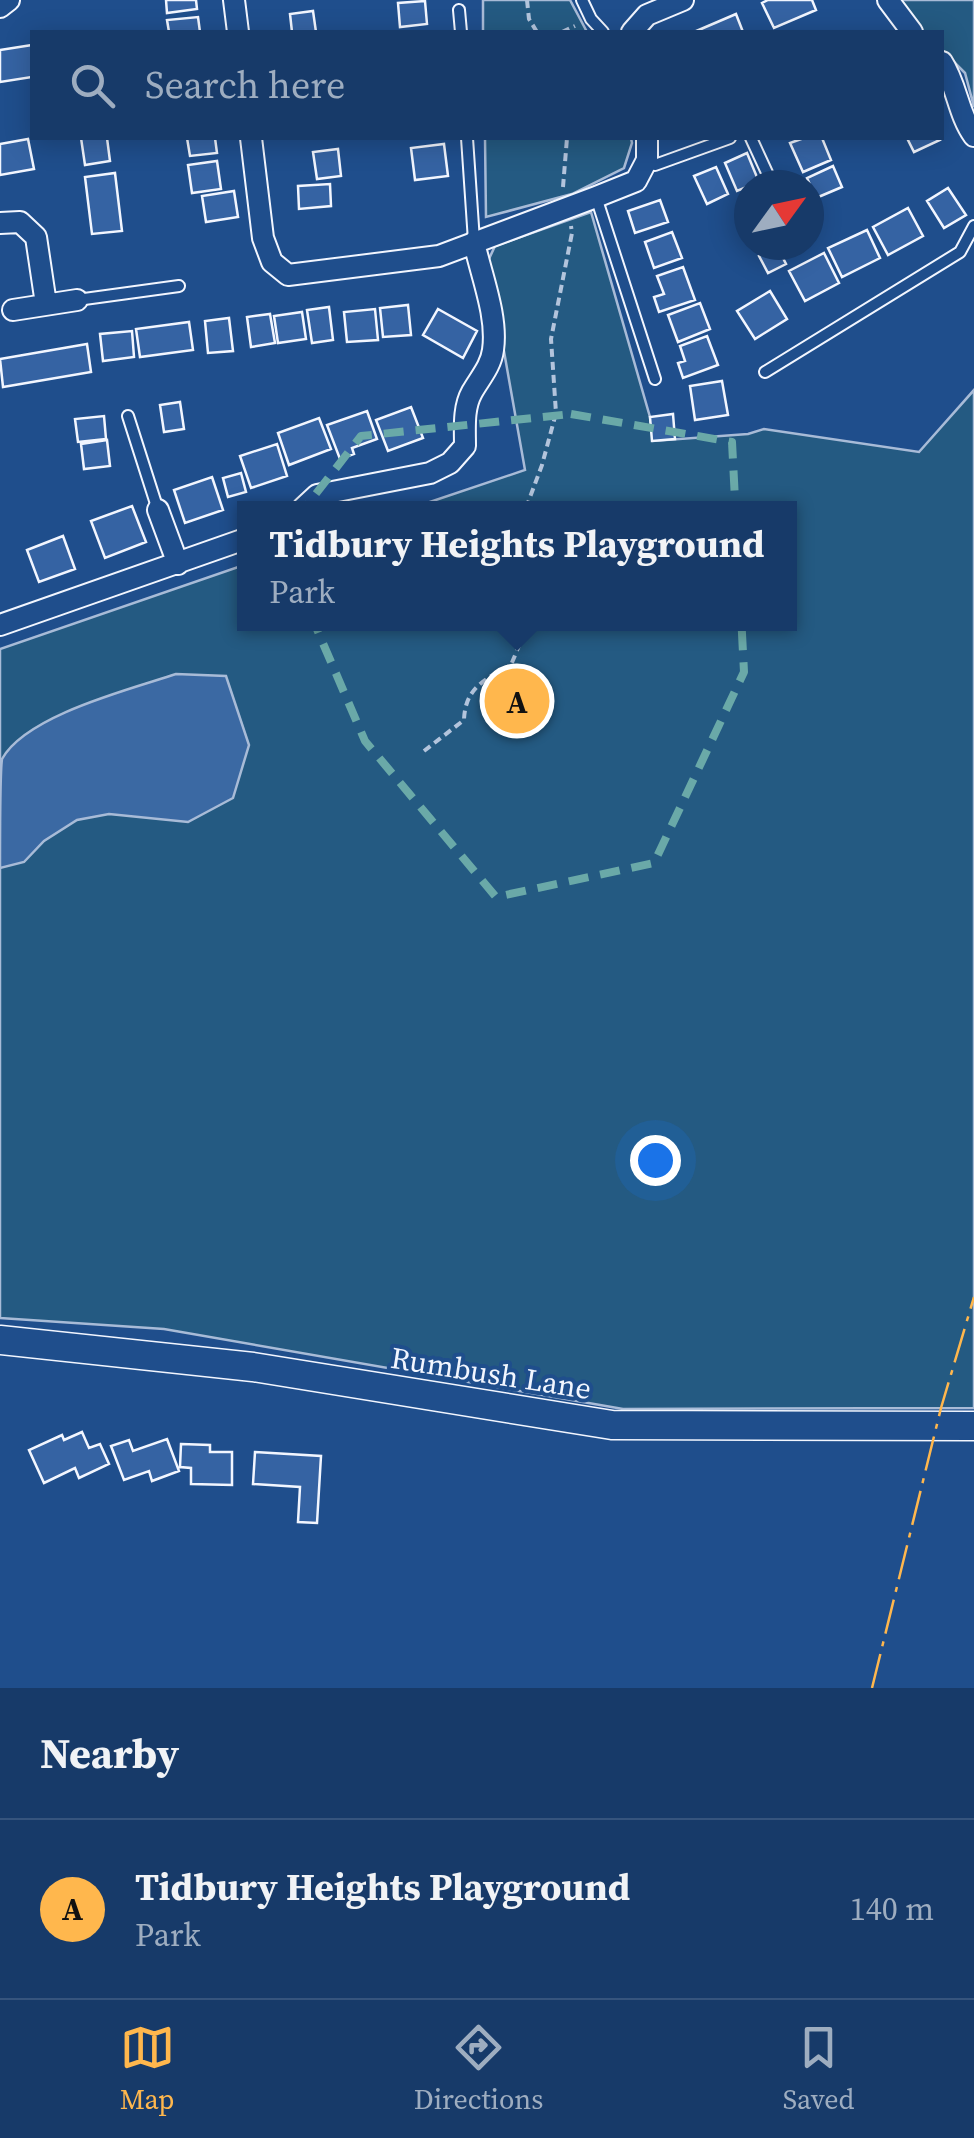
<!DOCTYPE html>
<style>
:root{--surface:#173a69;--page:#20416f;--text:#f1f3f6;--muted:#9eadc0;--line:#36547d;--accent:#ffb74d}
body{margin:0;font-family:"Source Serif 4",serif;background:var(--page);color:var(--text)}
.compass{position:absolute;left:734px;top:170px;width:90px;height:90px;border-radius:50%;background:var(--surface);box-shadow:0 5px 25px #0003;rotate:57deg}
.you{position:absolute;left:655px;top:1160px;width:35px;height:35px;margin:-25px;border:8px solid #fff;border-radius:50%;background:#1a73e8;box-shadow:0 0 0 15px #1a73e833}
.badge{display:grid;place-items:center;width:65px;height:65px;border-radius:50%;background:var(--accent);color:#111;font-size:32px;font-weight:700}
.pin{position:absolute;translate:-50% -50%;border:5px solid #fff;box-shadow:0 2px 10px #0006}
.popup{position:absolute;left:237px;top:501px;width:560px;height:130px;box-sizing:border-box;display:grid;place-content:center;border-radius:0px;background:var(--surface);filter:drop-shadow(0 2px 8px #0005);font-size:32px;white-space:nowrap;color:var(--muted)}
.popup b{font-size:38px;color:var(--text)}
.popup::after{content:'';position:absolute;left:50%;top:100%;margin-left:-20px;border:20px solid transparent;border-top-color:var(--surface)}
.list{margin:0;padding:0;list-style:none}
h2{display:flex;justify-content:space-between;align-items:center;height:130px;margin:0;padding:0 40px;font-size:42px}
h2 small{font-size:32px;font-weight:400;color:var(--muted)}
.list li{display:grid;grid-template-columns:65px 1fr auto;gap:30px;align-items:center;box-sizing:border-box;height:180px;padding:0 40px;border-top:2px solid var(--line)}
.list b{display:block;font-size:38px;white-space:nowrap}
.list p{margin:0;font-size:32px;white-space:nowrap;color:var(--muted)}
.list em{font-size:32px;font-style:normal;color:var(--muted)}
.icon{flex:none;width:55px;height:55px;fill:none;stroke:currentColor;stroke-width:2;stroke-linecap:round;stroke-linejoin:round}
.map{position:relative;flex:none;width:974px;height:1688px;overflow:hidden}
.search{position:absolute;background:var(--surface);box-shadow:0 5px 25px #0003;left:30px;right:30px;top:30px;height:110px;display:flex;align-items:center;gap:25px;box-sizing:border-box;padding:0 35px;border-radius:0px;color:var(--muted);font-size:38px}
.sheet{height:310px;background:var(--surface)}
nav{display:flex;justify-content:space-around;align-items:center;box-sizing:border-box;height:140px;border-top:2px solid var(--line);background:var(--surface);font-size:28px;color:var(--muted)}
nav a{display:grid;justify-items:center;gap:5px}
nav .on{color:var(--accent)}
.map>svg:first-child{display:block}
</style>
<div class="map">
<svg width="974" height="1688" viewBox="0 0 974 1688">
<rect width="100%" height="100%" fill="#1f4e8c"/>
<path fill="#245a82" stroke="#a8bbd7" stroke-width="2.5" d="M483 0H570L587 32H483Z
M901 0H974V107L965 73 942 50V32H924L905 14Z
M485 138H631L632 143 624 168 572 194 486 217Z
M591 212 650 417 653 441 748 434 764 429 919 452 974 390V1408L623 1409 164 1329 0 1318V649L244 565 245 624H790V508H412L525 470 488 261 495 246Z"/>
<path fill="#3b69a3" stroke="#a8bbd7" stroke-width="2.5" d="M176 674 226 676 249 745 233 798 188 822 109 814 77 820 44 841 24 862 0 868C0 848 0 772 2 759 26 715 131 689 176 674Z"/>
<path fill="#3563a3" stroke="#f2f6ff" stroke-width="2.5" d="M166 0H196L197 9 167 13Z
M768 0H812L816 10 774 28 762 3Z
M425 1 427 24 400 27 398 3Z
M313 11 316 32H292L290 14Z
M736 14 743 32H694Z
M198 17 200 32H169L167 20Z
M32 45V77L0 82V50Z
M81 138H107L110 161 85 165Z
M187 138H215L217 153 190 156Z
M804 138H822L831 160 803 172 790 143Z
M907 138H939L940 140 914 152Z
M28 139 34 169 0 175V144Z
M444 144 448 176 415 180 411 148Z
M338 149 341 176 317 179 313 152Z
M747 153 759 182 737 191 725 163Z
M217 161 221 189 192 193 188 165Z
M833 166 842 187 816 198 807 178Z
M716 167 728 194 707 204 694 176Z
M115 173 122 231 92 234 85 177Z
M330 184 331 206 299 209 298 186Z
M948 188 966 215 944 228 927 201Z
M234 191 238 217 206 222 202 196Z
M660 200 668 222 635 233 628 211Z
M908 208 923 236 888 255 873 227Z
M867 230 880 258 842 277 828 248Z
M672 232 682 258 654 268 645 242Z
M777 246 786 264 768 273 759 256Z
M824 253 839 283 805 301 789 271Z
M683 267 695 300 659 312 654 297 664 294 657 276Z
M770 291 787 319 755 339 737 311Z
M700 303 710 329 678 342 668 315Z
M408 305 411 335 383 337 380 308Z
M329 307 333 340 312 343 307 310Z
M375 309 378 340 347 342 344 312Z
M438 309 477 331 463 358 423 335Z
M302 312 306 339 278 343 274 316Z
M270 314 275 343 251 347 247 317Z
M229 318 233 351 208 353 205 321Z
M189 322 193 350 140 357 136 329Z
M132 331 134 357 103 361 100 334Z
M707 336 718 365 683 378 678 363 685 361 680 346Z
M87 344 91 372 3 387 0 359Z
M722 381 728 415 695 420 690 386Z
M180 402 184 429 164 432 160 405Z
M411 407 423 438 388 451 376 420Z
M367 411 377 439 352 448 354 454 340 459 327 425Z
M673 414 675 439 652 441 650 417Z
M104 416 106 439 78 442 75 419Z
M319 418 331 449 289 465 278 433Z
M107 440 110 466 84 469 81 444Z
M277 444 287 476 251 488 240 456Z
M241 473 246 492 228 497 223 478Z
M212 477 223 510 185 523 174 490Z
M132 506 146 542 105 558 91 521Z
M63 536 75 569 39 582 27 550Z
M82 1432 89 1448 100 1444 109 1464 79 1478 75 1468 44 1483 29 1450 62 1435 64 1440Z
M167 1439 179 1471 152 1481 149 1471 124 1480 111 1446 129 1440 133 1451Z
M181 1444 210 1445V1452H232V1485L191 1484V1468L180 1467Z
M255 1452 321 1456 317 1523 298 1522 300 1487 253 1484Z"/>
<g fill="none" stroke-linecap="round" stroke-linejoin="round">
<g stroke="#f2f6ff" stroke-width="14">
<path id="lane" d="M582 0 591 19 603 32
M459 10 461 32
M467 138 474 241
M751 138 769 177
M648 160 655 165 730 138
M596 197 655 379
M77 300 179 286
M765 372 960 252 974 226
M128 416 158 510"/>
</g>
<g stroke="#f2f6ff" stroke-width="24">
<path id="street" d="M234 0 238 32
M888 0 912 32
M0 7 9 0
M632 32 647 15 683 0
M942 62C957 85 958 114 974 136
M251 138 263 238 272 262 288 275 439 256 596 197 636 181 647 160V138
M0 223 20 222 36 237 46 304
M13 310 77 300
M303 508 317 495 430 473 450 463 465 446C465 428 463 408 472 392 480 378 491 366 493 350 498 316 481 275 474 242
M158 510 178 564
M0 625 245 539"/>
</g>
<g stroke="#f2f6ff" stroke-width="31">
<path id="secondary" d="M0 1340 253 1367 612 1425 974 1426"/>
</g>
<path stroke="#b3c4dc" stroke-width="4" stroke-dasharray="8 5" stroke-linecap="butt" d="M527 0 529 19 537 32
M562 32 575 26
M563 187 567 138
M526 508 542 465 556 413 551 339 572 233 571 226
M424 751 464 720C465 688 485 679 511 665L528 624"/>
<use href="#lane" stroke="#1f4e8c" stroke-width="10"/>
<use href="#street" stroke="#1f4e8c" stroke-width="20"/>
<use href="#secondary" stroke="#1f4e8c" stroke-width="28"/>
<path stroke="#ffb74d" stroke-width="2.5" stroke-dasharray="35 8 5 8" stroke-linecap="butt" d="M872 1688 941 1408 974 1297"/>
</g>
<path fill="none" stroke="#6aa9a8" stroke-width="8" stroke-dasharray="20 12" stroke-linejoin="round" d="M571 414 732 442 744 672 654 863 496 897 365 741 279 541 361 436Z"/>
<g text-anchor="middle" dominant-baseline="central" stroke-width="8" stroke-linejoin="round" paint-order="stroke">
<g font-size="30" fill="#f2f6ff" stroke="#1f4e8c">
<text transform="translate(491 1373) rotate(9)">Rumbush Lane</text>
</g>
</g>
</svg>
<svg class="compass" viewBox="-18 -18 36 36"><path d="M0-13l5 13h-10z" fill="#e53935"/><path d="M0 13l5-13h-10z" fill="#9eadc0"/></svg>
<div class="you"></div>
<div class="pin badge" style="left:517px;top:701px">A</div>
<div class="popup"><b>Tidbury Heights Playground</b>Park</div>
<div class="search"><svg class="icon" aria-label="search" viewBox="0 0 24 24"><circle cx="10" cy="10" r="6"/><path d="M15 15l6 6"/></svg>Search here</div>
</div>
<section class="sheet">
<h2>Nearby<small></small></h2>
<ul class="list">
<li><span class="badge">A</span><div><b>Tidbury Heights Playground</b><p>Park</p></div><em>140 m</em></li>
</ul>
</section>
<nav>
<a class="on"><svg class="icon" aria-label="map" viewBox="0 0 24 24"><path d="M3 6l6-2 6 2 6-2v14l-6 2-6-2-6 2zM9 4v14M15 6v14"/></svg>Map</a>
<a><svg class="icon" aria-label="directions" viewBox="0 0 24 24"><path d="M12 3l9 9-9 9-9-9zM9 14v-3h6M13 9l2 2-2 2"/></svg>Directions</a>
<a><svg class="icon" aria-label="saved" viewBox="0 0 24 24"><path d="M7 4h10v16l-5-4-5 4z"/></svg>Saved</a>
</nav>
